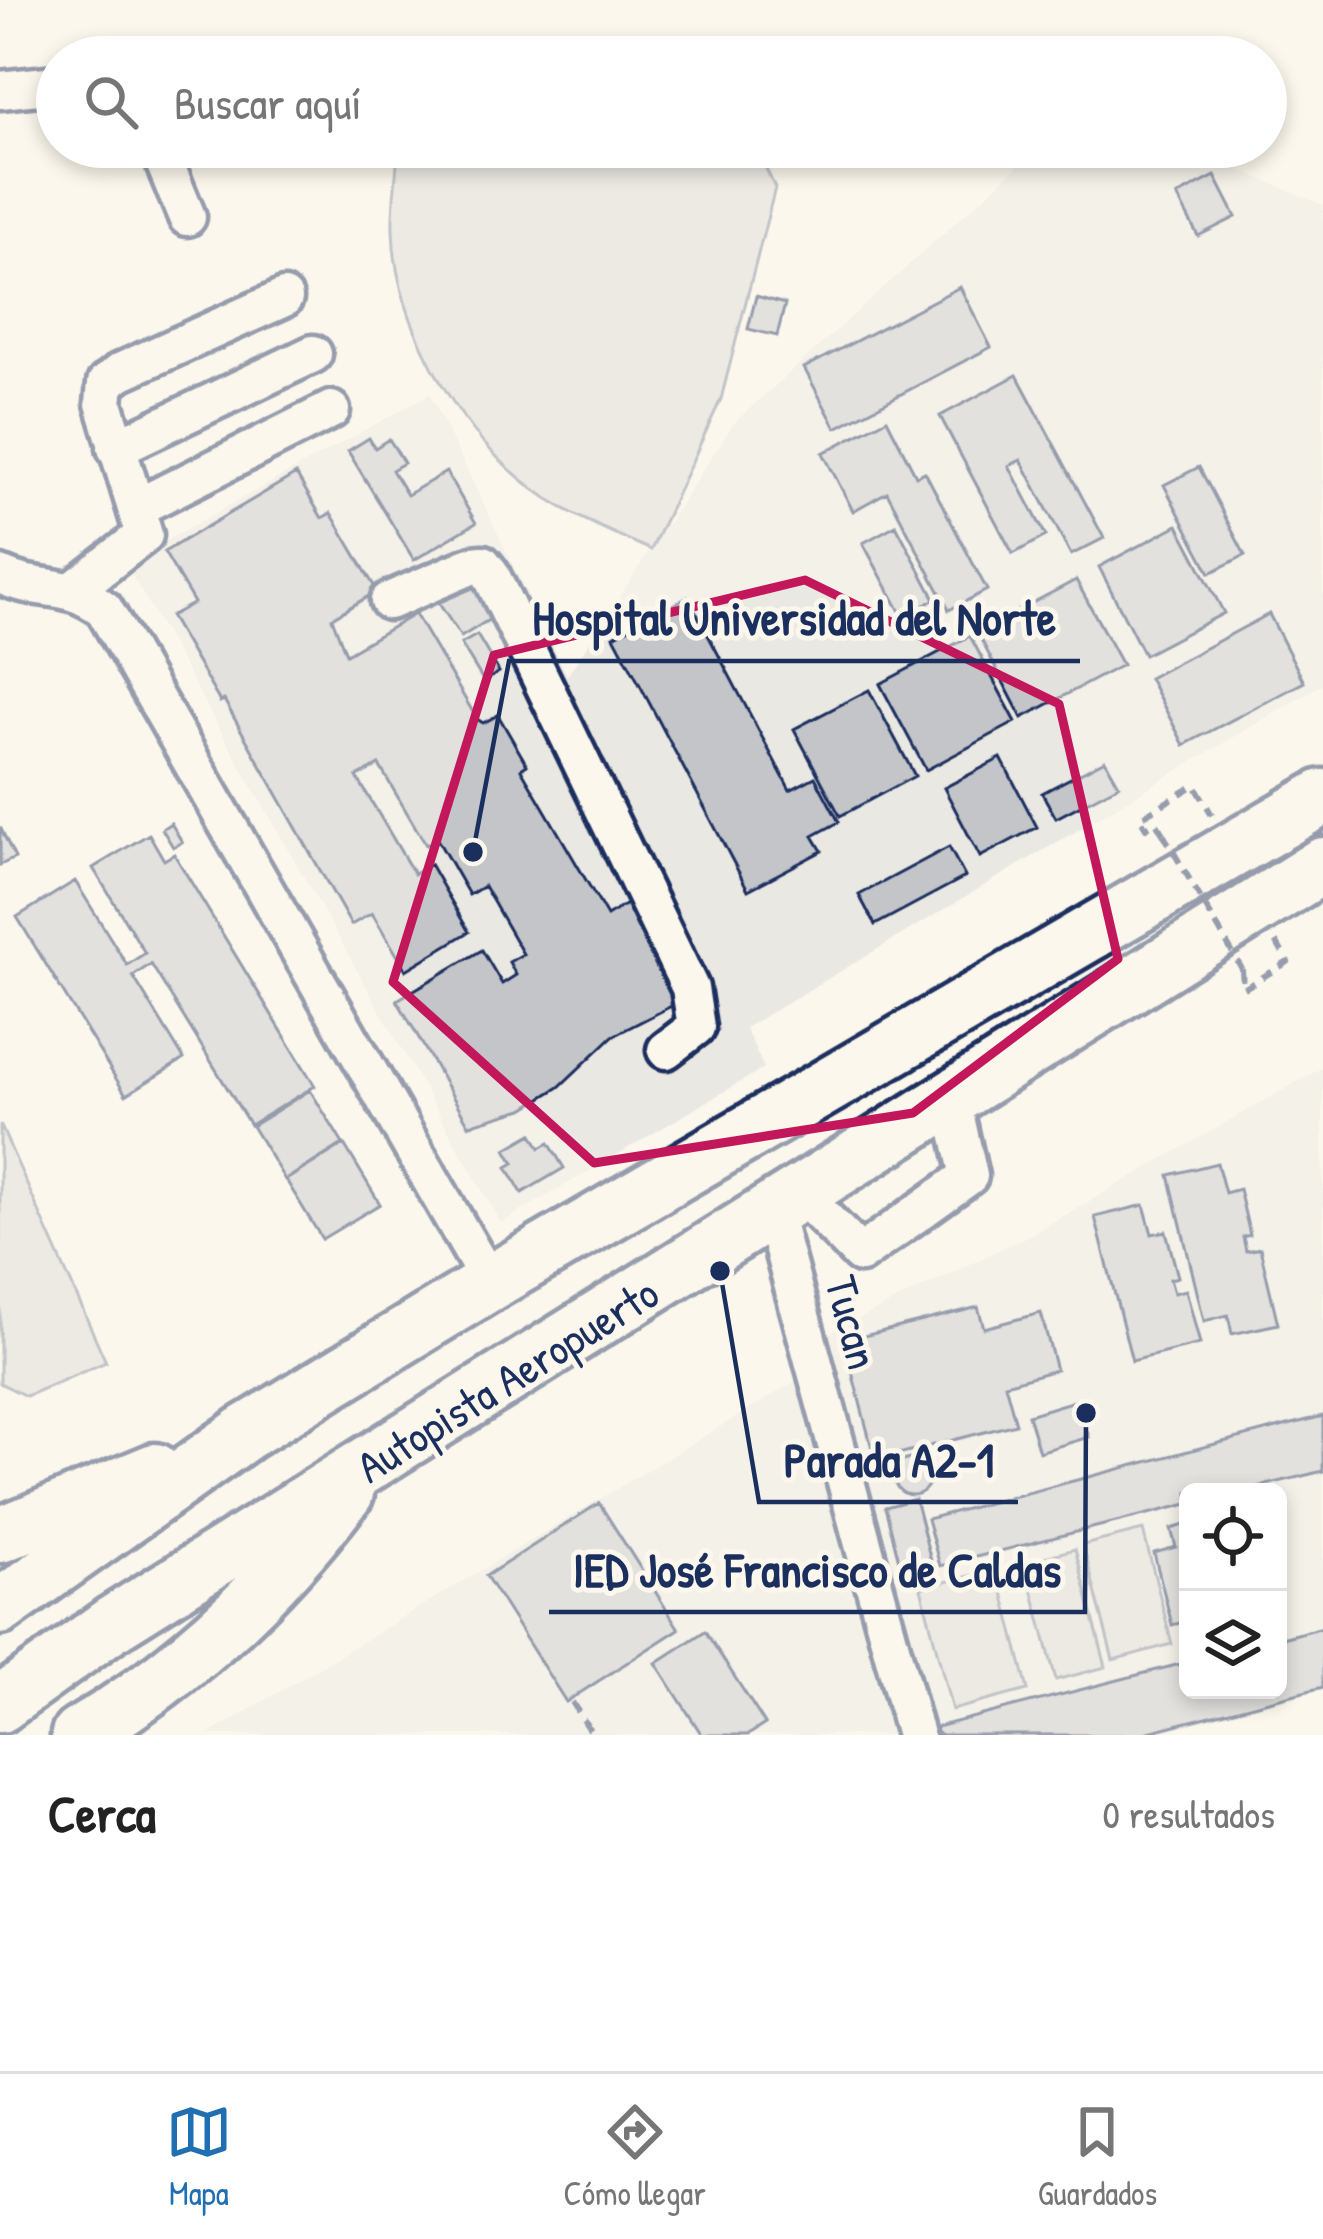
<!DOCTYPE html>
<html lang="es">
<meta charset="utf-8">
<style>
:root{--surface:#fff;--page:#f6f6f6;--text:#222;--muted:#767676;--line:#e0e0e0;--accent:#1f6fb2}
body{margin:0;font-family:"Patrick Hand",sans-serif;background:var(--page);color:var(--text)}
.controls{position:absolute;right:36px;bottom:36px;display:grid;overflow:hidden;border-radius:18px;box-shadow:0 6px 18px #0003}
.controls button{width:108px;height:108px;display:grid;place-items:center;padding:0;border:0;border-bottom:3px solid var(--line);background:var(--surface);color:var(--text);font:60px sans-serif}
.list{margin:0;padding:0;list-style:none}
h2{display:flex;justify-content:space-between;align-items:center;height:156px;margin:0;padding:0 48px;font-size:51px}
h2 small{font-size:39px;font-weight:400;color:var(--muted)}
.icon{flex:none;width:66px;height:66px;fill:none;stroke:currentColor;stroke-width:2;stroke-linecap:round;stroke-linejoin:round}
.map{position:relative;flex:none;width:1323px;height:1735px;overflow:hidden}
.search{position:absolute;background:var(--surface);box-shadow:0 6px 18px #0003;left:36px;right:36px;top:36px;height:132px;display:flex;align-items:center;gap:30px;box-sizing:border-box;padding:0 42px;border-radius:66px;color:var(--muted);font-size:45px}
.sheet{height:336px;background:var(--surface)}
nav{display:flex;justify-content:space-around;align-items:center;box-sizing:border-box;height:168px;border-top:3px solid var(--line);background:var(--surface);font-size:33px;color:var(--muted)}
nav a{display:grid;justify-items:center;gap:6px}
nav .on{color:var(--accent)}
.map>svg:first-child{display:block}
</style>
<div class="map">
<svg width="1323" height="1735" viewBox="0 0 1323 1735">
<rect width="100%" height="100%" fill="#fbf7ec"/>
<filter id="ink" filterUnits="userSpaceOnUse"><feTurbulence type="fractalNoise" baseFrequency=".00833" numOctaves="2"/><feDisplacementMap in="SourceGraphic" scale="24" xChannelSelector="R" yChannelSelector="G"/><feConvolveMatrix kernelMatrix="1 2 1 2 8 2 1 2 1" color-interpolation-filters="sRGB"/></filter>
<g filter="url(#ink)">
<path fill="#eae8e2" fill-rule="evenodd" d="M1039 147H1185L1323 205V684L745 1028 764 1068 501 1223 125 563 430 394 567 676 734 423Z
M1323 1067V1690L1149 1735H935L828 1334 1039 1230ZM1188 1492H1278V1690H1188Z
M801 1378 893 1735H207Z"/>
<path fill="#dadad7" stroke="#7a849a" stroke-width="3" d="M398 147H737L761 158 775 188 721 399 651 550C607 530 558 511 521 479 453 423 395 319 393 230 392 203 397 174 398 147Z
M0 1124 106 1362 26 1396 0 1383Z
M1143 1530 1172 1644 1113 1660 1083 1545Z
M1075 1549 1106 1667 1056 1680 1025 1562Z
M997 1569 1028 1690 952 1710 921 1588Z"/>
<path fill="#c3c5c9" stroke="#1b2f5e" stroke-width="3" d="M1215 176 1236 217 1198 236 1177 196Z
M960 287 991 347 836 428 804 368Z
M756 296 785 304 777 336 748 329Z
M1017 375 1104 538 1071 555 1021 460 1009 466 1046 536 1013 554 940 416Z
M887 419 916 476 925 472 987 590 949 610 887 492 853 511 823 453Z
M369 438 375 448 389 439 404 463 392 470 407 495 446 472 476 523 414 560 348 451Z
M1199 467 1245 555 1210 573 1164 485Z
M296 474 322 518 331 513 377 591 332 618 346 654 415 614 477 719 483 723 498 715 527 765 521 769 607 916 631 901 687 998 613 1036 559 1087 523 1109 469 1125 397 1000 482 950 502 984 516 975 509 962 523 954 484 886 469 895 437 839 426 845 379 765 357 777 414 874 430 864 469 932 406 970 372 913 351 925 224 700 220 702 170 616 194 603 164 552Z
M896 525 935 599 903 617 863 543Z
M1178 525 1224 613 1144 655 1099 567Z
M470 578 495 616 461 637 436 599Z
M1076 580 1122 665 1022 718 977 632Z
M688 597 790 790 815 777 839 822 813 836 822 851 748 890 614 636Z
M1269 614 1304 682 1184 745 1149 678Z
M477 635 499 672 484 682 461 644Z
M970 636 1016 722 926 770 880 684Z
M869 690 915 776 840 816 794 729Z
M1001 758 1037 827 980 857 944 788Z
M1105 760 1119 785 1056 818 1042 793Z
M171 823 182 842 173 847 162 829Z
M0 827 15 858 0 865Z
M149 834 164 860 174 854 315 1086 250 1125 151 964 133 976 184 1059 126 1095 17 917 75 881 127 965 145 953 93 868Z
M949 847 965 877 875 925 859 895Z
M310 1090 343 1144 285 1180 252 1126Z
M532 1134 540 1148 549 1143 564 1168 522 1193 507 1167 514 1163 506 1149Z
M344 1144 380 1204 322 1239 286 1180Z
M1217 1163 1225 1193 1239 1189 1250 1235 1243 1237 1246 1251 1260 1248 1278 1324 1232 1334 1228 1315 1204 1321 1169 1175Z
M1144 1205 1152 1234 1166 1231 1178 1277 1170 1279 1174 1293 1186 1290 1200 1344 1132 1361 1095 1217Z
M978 1307 984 1328 1041 1313 1056 1370 1005 1384 1016 1424 875 1460 844 1341Z
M1077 1400 1089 1437 1039 1452 1028 1415Z
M1323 1416V1471L1238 1492H1188V1504L940 1566 927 1519Z
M894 1477a18 18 0 1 1 36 0a18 18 0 1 1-36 0Z
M915 1499 931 1561 901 1568 885 1507Z
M599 1503 679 1629 566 1702 486 1576Z
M1188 1524V1621L1172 1625 1154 1553 1176 1547 1171 1529Z
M1323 1627V1687L1137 1735H938L936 1727 1188 1662V1690H1278V1639Z
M705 1631 765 1724 748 1735H702L656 1663Z"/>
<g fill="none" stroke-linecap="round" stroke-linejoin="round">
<g stroke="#1b2f5e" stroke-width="45">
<path id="minor" d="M0 90 57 84
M158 147 187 217
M116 448 313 354
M138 507 331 410
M0 575C41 594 64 579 104 609L490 1283
M76 588 144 535 104 403 106 383 120 372 284 298
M389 601 473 565 483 564 490 573 690 988 696 1027 666 1050
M802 1195 860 1254 969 1176 952 1100
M773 1213 915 1735"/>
</g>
<g stroke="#1b2f5e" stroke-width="63">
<path id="highway" d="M0 1535 155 1471
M0 1607 245 1433 490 1283 1323 797
M0 1705 112 1624 1323 865
M79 1735C185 1672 272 1591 346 1493"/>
</g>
<path stroke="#1b2f5e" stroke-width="6" stroke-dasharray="12 9" stroke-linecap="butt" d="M1163 834 1156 822 1146 828 1140 818 1195 785 1212 815
M1242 969 1243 989 1288 962 1275 940
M572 1702 593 1735"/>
<use href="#minor" stroke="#fbf7ec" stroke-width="36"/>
<use href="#highway" stroke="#fbf7ec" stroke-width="54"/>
<path stroke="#1b2f5e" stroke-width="6" stroke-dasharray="12 9" stroke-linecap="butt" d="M1163 834 1242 969"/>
</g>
</g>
<path d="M0 0H1323V1735H0ZM805 580 1059 704 1118 959 913 1113 594 1163 393 982 494 655Z" fill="#fbf7ec" fill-opacity=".55" fill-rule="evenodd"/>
<path fill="none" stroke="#c2185b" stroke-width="9" stroke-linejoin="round" d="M805 580 1059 704 1118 959 913 1113 594 1163 393 982 494 655Z"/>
<g text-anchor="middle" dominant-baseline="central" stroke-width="10" stroke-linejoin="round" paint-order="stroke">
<g font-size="45" fill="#1b2f5e" stroke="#fbf7ec">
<text transform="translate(853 1322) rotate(75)">Tucan</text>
<text transform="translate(507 1379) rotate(-32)">Autopista Aeropuerto</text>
</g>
</g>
<path fill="none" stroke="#1b2f5e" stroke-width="4.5" d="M473 852L509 661H1080M720 1271L759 1502H1018M1086 1413L1085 1612H549"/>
<g fill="#1b2f5e" stroke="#fbf7ec" stroke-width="4.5">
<circle cx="473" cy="852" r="12"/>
<circle cx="720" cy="1271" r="12"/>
<circle cx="1086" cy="1413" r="12"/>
</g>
<g font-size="48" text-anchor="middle" font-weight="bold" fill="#1b2f5e" stroke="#fbf7ec" stroke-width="10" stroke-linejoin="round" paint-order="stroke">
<text x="794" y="635">Hospital Universidad del Norte</text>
<text x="889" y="1477">Parada A2-1</text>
<text x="817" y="1587">IED José Francisco de Caldas</text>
</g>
</svg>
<div class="controls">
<button><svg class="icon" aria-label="locate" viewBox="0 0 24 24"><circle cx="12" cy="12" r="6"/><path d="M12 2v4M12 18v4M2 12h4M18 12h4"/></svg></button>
<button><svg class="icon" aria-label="layers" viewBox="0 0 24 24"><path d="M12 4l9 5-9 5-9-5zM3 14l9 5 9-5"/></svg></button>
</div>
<div class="search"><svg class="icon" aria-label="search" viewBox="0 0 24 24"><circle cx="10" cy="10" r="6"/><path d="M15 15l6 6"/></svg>Buscar aquí</div>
</div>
<section class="sheet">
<h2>Cerca<small>0 resultados</small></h2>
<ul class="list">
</ul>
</section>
<nav>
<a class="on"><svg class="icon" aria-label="map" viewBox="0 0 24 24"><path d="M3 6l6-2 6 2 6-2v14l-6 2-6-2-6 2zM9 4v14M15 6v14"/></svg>Mapa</a>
<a><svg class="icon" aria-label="directions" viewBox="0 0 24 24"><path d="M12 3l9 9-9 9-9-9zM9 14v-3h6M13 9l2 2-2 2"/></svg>Cómo llegar</a>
<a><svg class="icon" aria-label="saved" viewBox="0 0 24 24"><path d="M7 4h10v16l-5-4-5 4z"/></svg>Guardados</a>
</nav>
